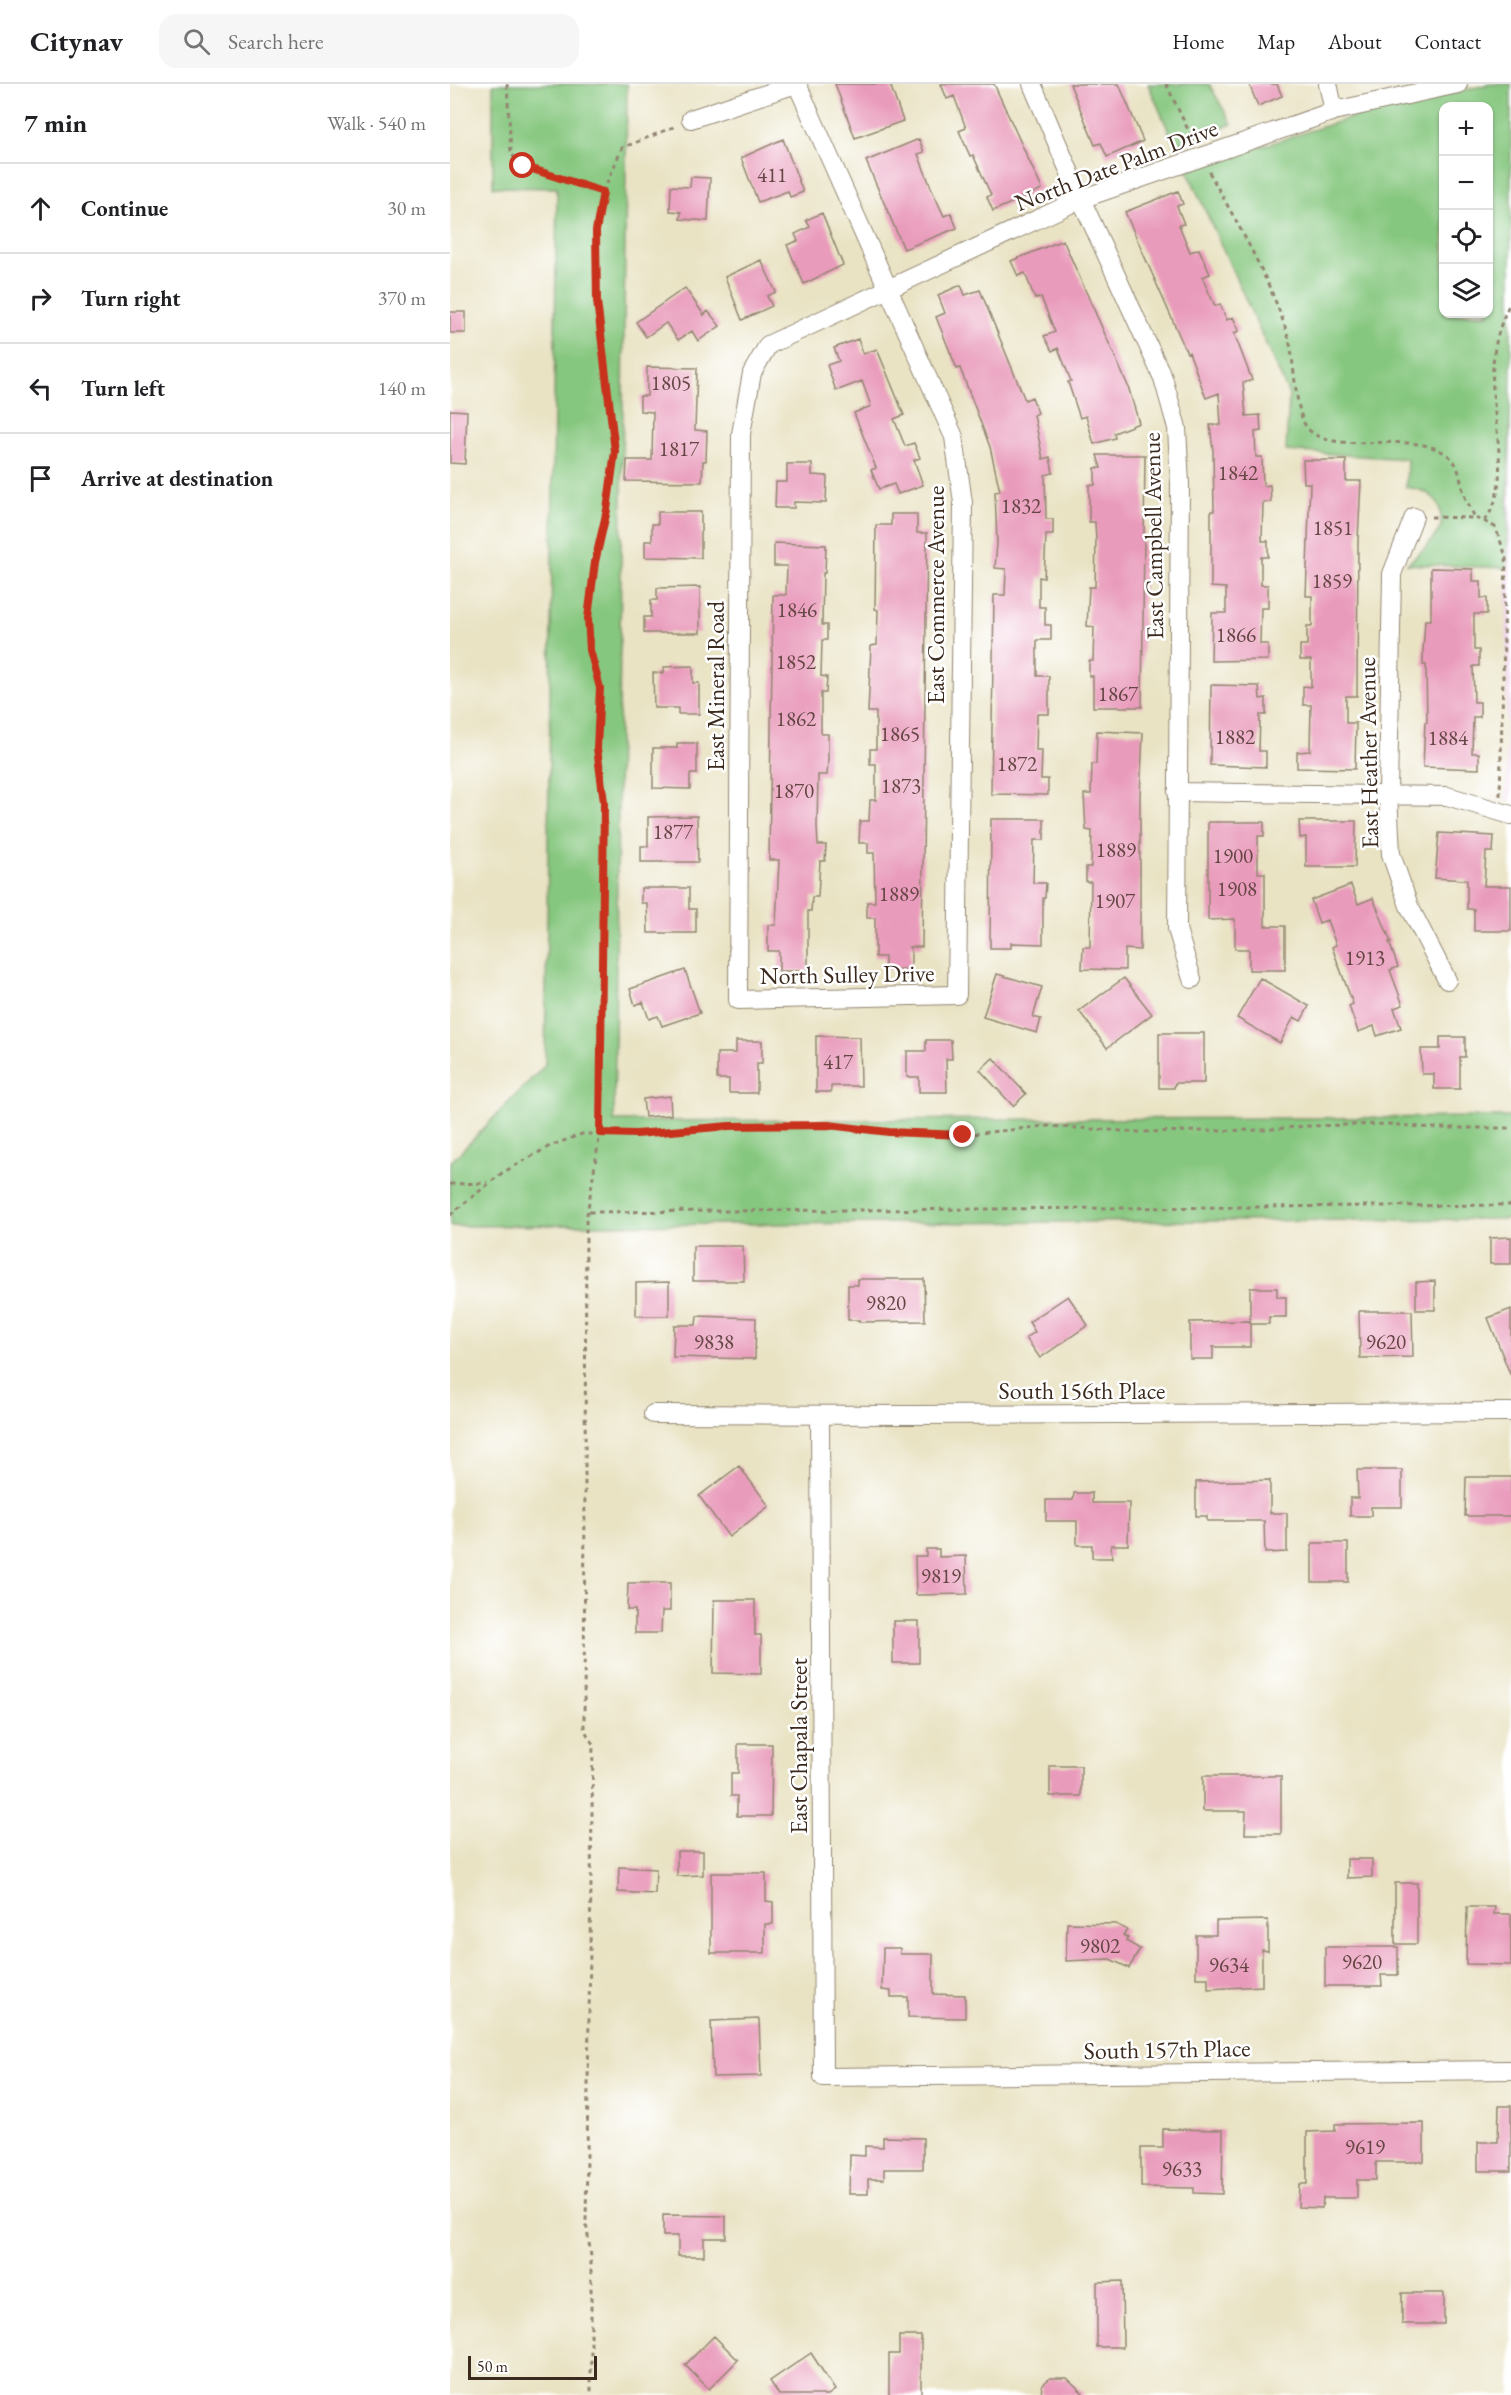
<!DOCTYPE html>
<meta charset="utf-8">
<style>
:root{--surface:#fff;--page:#f6f6f6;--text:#202124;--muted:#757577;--line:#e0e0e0}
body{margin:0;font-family:"EB Garamond",serif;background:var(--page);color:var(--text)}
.controls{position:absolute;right:18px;top:18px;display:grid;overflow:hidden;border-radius:12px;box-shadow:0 2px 4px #0004}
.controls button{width:54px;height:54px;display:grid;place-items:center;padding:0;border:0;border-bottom:2px solid var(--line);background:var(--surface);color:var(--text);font:30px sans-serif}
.scale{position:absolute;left:18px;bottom:15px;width:129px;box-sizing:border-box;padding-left:6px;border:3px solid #3b2a1e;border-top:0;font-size:16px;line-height:21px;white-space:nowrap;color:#3b2a1e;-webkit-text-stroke:4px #fff;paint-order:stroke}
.stop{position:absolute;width:18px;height:18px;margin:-14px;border:4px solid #c8321e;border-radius:50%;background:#fff}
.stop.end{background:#c8321e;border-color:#fff;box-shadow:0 2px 6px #0008}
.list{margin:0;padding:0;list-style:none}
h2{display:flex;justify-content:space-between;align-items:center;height:78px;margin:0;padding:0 24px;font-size:26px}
h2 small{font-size:20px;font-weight:400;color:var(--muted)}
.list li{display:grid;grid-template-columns:39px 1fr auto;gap:18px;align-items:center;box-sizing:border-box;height:90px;padding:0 24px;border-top:2px solid var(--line)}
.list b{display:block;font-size:22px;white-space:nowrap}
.list em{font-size:20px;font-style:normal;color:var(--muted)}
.icon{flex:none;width:33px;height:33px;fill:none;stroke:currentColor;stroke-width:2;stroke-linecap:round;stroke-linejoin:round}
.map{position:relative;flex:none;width:1061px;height:2311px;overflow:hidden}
header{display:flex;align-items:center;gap:36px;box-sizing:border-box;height:84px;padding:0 30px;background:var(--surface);border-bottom:2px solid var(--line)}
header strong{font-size:28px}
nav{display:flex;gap:33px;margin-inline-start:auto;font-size:21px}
.search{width:420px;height:54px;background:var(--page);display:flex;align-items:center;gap:15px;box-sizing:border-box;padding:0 21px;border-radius:18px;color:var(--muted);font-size:22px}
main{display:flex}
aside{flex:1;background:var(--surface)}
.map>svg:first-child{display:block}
</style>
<header>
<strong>Citynav</strong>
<div class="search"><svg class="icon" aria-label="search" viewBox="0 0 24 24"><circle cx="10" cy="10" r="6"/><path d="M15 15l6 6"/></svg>Search here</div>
<nav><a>Home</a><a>Map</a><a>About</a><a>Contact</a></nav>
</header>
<main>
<aside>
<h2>7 min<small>Walk · 540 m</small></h2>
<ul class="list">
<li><svg class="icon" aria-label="ahead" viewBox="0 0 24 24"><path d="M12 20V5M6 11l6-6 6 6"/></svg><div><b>Continue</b></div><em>30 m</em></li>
<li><svg class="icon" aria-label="right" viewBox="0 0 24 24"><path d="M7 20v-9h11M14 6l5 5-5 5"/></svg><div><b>Turn right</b></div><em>370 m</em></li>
<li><svg class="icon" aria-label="left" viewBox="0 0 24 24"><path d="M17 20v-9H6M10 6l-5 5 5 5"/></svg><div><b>Turn left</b></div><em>140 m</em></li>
<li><svg class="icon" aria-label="arrive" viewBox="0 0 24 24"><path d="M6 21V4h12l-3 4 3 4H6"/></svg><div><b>Arrive at destination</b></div></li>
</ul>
</aside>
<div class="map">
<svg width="1061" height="2311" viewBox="0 0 1061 2311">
<rect width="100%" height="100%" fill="#fff"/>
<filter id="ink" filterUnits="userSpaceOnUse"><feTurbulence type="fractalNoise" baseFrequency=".0167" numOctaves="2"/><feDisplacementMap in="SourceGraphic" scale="12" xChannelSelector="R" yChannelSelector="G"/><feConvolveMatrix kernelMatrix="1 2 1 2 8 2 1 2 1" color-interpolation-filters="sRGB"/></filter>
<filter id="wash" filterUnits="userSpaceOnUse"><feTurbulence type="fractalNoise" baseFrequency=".008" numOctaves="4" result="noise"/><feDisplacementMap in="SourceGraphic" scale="24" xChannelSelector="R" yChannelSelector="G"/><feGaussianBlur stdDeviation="1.35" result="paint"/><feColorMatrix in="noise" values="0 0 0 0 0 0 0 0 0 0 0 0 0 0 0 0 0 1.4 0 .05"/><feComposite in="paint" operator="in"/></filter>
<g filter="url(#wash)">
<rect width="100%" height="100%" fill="#e9e3c4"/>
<path fill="#eed0e7" d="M1061 285V717L1056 715 1057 444Z"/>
<path fill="#86c77f" stroke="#60784e" stroke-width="1.5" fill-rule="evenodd" d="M43 0H177L164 1037 1061 1033V1135L0 1142V1079L95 981 107 104 43 103Z
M698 0H759L782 40 725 61Z
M1040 0H1061V285L1057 484 957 480C968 471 982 458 989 446 992 442 991 438 991 433 990 412 975 406 956 403L957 375 836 367 839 311 737 86 919 28ZM994 22H1038V230H994Z"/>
<g id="blocks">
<path fill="#e99bbb" d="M385 0H440L453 37 405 54Z
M491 0H544L592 105 543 127 537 113 541 111 523 71 520 72 509 47 516 44 504 12 497 15Z
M620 0H669L693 57 657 73 651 59 645 61Z
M799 0H827L832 12 808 22Z
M333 55 353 108 340 113 338 107 308 118 291 74Z
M469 55 474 68 468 70 482 106 494 132 501 129 507 144 454 165 416 77Z
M241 93 260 94 258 137 230 135 231 128 220 127 221 102 240 103Z
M728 107 733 120 727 122 734 140 729 141 740 168 749 165 760 190 752 193 765 222 770 220 777 236 783 233 789 247 784 249 802 296 793 299 796 332 810 331 811 347 805 348 806 373H812L813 402 820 401 821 418H813L812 457H818V473H811V501H818V524H811L810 560H818V576L761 577 762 529H776V504L761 503V427H764L763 367 760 341H771L769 309 756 314 739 268 737 269 675 128Z
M372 129 393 181 354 200 337 161 348 157 345 150 360 143 356 136Z
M613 156 678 302 689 339 664 349 665 354 644 360 636 332 630 334 618 298 621 297 608 264 602 267 594 252 605 248 591 213 585 215 575 189 568 192 561 177Z
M311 176 326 208 317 212 322 222 292 236 275 193Z
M511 201 515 211 530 206 575 316 582 313 588 329 584 331 593 375 600 373 603 389 595 391 596 435H603V451H596L594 494 589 493V523H595V541H601V556H587V592H599V630H587L586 666H592L591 695H598V711L541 710 544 511H555L556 485 545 484 547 459 545 408 550 407 540 363 510 284 507 285 486 233 495 229 488 211Z
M235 204 254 231 258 227 270 242 248 257 242 247 228 256 216 239 196 253 186 238Z
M0 228H16V249H0Z
M408 255 413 270 427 265 454 331 444 335 455 362 464 359 470 374 464 376 473 401 448 410 444 400 429 405 421 386 426 384 404 329 421 322 412 297 386 307 377 281 389 277 384 264Z
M197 283 247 284 245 346 257 347 256 377H253L252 398 176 397 177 376H202L203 328 190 327V312H197Z
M0 326 17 327 15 380 0 379Z
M647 371H695L692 623H643V592H639V577H643L644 543 637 542 639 503H645L646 456 645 438H639V401H645V384H651Z
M853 376H896V397H911L908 456 907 612H896V639H906L905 685 847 684V668L860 667 861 621H853V602L861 603V576H850V561H857V542H862V512H856L860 399H854Z
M337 380H362V391L377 392 376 419 344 418V424H325L326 398H337Z
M208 428H251V474L195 473V457H202V440H208Z
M441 430H467V449H477L472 863H459L461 865V885H435V873H425V834H417V818H425L424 769H418V759H409L410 737H419L420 716H426V680H420V665H426V628H418L421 562 427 561 428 526 425 525 426 441H441Z
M324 459 376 461 375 489H373L372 541H377V556H372L371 592 377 593 376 609H371V650H378V676L377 691H368L367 743 368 761H376L375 777H370L368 813H362L361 827H358V887H329V867H318V841H326L329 776H319L323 511H336L337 482H324Z
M981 484 1023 485V497H1031V514H1037V530H1024V566H1029V582H1023L1024 618H1030V633H1023L1022 669H1029V685L973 683 975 638H977L976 581H973V567L975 536H981Z
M250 503V549H194V533H201V516H207V504Z
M243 582V599H249V630H228V624H204L203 589H214V583Z
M761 601 809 602 810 615 816 614V631H810L809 667H816V683L760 681Z
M647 647 693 649 690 711V866L675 865V886L632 885 633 863H640L641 798H636V783H641L642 747 636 746 634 710H641L642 680H646Z
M227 659H247V690H240V705L203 704V664H227Z
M247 732 248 778H191V762H198V733Z
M541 735H594V756H584L583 799H596L595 814H593V860L561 859V864H540Z
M849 737H906L905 783H856V753L850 754Z
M758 738H814V752H808V789H815V842H835V886H799V865H785V835L758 836Z
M989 749 1044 752 1043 768H1036L1034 802H1061V847H1024V825H1017V796L985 794Z
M901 801 908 820 923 814 941 858H939L948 883 940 886 953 921 944 924 951 944 927 952 924 942 908 948 899 922 903 920 882 863 886 861 877 836 869 839 861 816Z
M191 804H239V825H246V849H198L197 819H191Z
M235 886 250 929 212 942 208 932 199 935 193 918 185 921 180 905Z
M547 890 592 903 583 933 591 935 587 949 533 933Z
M674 894 702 930 657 964 629 927Z
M810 894 859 922 851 937 844 933 830 959 787 934Z
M709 949H754V999H725L724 1004H709Z
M366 952 410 953 411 1002H381V1008H366Z
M990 953H1015V973H1010V1005H984V990H972L971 965H990Z
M476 956H501L502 975H496L497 1008H469V993H457V967H476Z
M286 957H312V979H307V1009H279V995H267V969H286Z
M543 974 576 1010 563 1022 530 986Z
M220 1012 221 1031 195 1033 193 1015Z
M1061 1153V1180H1040V1154Z
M243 1162H293L294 1197H243Z
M408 1195H474L475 1237 409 1238V1236H398V1201H408Z
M985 1197V1226H966V1198Z
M219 1198V1232H186V1199Z
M800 1204H827V1213H836V1233H819V1240H800Z
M618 1212 638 1241 590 1274 576 1254 585 1248 579 1238Z
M1061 1225V1290H1060L1038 1234Z
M909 1227H962L963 1273 910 1274Z
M247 1232 306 1234 305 1275 223 1273 224 1241H246Z
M800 1237V1263H763V1275H740V1238Z
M289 1382 319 1422 279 1453 249 1412Z
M907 1386H952V1423H921V1432H900V1414H908Z
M1016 1393H1061V1432H1015Z
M820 1396V1429H837V1468L815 1469 814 1437H757V1432H746V1398Z
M624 1409H642V1419H679L678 1461H661L662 1474H642V1461H627V1437H596V1416H623Z
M862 1459H898V1498H862Z
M476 1465H489V1473L516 1472 517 1510 466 1511 465 1472H476Z
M178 1499H220V1527H212L211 1549H185V1526H177Z
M264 1516H305V1551H311V1590L263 1589Z
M443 1537H469V1579H443Z
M288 1660H322L321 1732H287V1712H281V1689H288Z
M600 1682H631V1712H600Z
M753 1692H831V1750H795L796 1727H753Z
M227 1767H253V1791L227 1792Z
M897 1775H922V1793L897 1794Z
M169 1783 206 1785 205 1810 168 1808Z
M261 1789H316V1817L323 1818V1840H315V1869H261Z
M945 1799H967V1860H945Z
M1017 1823H1045L1044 1830H1061V1881L1016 1880Z
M818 1836V1867L812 1866V1902L758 1905V1894H746V1851H766V1837Z
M617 1839 666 1840 677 1846 673 1851 678 1854 676 1857 690 1865 679 1884 660 1875 616 1877Z
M875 1863H948V1891H931L932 1902H875Z
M433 1864H450V1870H483V1910L515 1911V1934L458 1933V1913H441V1907L432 1906Z
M309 1935 311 1992 263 1993 261 1937Z
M1049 2022H1061V2087H1028V2058H1048Z
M974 2039V2078H926V2096H907V2114H873L872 2124 848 2123 849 2100H857V2048L885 2047V2040Z
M713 2045 773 2046 772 2110 744 2109V2104L691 2103V2064H713Z
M433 2053 473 2054V2085H434V2095H418V2110H399L400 2071 415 2072V2062L433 2063Z
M213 2131 276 2132V2154H254V2172H228V2152H213Z
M672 2197 673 2263H647V2198Z
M952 2209H994V2240H952Z
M264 2252 288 2276 259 2305 235 2281Z
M449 2252H471V2311H439V2270H449Z
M361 2269 385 2306 378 2311H329L320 2297Z
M600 2294H617L635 2311H591L592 2301Z"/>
</g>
</g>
<g filter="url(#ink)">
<use href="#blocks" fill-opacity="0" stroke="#928671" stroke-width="1.5"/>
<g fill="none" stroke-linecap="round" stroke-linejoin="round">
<g stroke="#928671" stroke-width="20">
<path id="street" d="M347 0 504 353 513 419 507 911 288 916 291 350 302 289 318 261 631 115 884 27 1008 0
M582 0 631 115 713 294 727 344 730 400 727 845 742 895
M878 0 884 27
M241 35 346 0
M964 433 942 490 938 710 941 770 959 822 997 896
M727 708 997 712 1061 731
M203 1330 460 1331 1061 1328
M370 1331 373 1993 1061 1986"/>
</g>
<path stroke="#928671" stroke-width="3" stroke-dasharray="4.5 4.5" stroke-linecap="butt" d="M57 0 61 70 73 82 153 108 146 147 147 217 165 367 157 426 145 479 138 534 140 566 150 604 147 664 154 718 150 1049 136 1137 134 1645 143 1660 136 2139 141 2172V2311
M716 0 744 58
M759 88C788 141 820 194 838 252 845 274 844 330 858 345 886 375 968 341 1002 375 1010 383 1011 402 1015 413 1018 420 1022 427 1025 434
M153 108 172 64 226 42
M981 433 1025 434 1034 437C1061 406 1045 348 1043 307 1041 273 1046 247 1061 217
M1034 437 1045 443 1056 472 1050 712
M0 1100 38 1099
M139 1128 1061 1121
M0 1131 52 1089 100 1062 132 1050H186L279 1042H378L439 1048 513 1051 596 1042 689 1048 812 1046 857 1042 938 1040 982 1044H1061"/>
<use href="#street" stroke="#fff" stroke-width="18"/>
</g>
</g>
<g fill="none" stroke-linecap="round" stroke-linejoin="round" filter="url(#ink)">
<path stroke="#c8321e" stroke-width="8" d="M73 82 153 108 146 147 147 217 165 367 157 426 145 478 138 534 140 566 150 604 147 664 154 718 150 1049 186 1050 279 1042 378 1041 439 1048 513 1051"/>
</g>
<g text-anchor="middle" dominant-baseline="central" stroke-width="5" stroke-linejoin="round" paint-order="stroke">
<g font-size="21" fill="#664645">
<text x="322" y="90">411</text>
<text x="221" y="298">1805</text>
<text x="229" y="364">1817</text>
<text x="788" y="388">1842</text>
<text x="571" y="421">1832</text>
<text x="883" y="443">1851</text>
<text x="882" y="496">1859</text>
<text x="347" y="525">1846</text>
<text x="786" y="550">1866</text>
<text x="346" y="577">1852</text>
<text x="668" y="609">1867</text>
<text x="346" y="634">1862</text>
<text x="450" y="649">1865</text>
<text x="785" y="652">1882</text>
<text x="998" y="653">1884</text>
<text x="567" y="679">1872</text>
<text x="451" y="701">1873</text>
<text x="344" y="706">1870</text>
<text x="223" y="747">1877</text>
<text x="666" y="765">1889</text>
<text x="783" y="771">1900</text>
<text x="787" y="804">1908</text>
<text x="449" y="809">1889</text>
<text x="665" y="816">1907</text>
<text x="915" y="873">1913</text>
<text x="388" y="977">417</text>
<text x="436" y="1218">9820</text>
<text x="264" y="1257">9838</text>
<text x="936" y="1257">9620</text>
<text x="491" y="1491">9819</text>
<text x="650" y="1861">9802</text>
<text x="912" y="1877">9620</text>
<text x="779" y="1880">9634</text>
<text x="915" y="2062">9619</text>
<text x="732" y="2084">9633</text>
</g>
<g font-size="24" fill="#3b2a1e" stroke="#fff">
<text transform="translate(666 81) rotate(-21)">North Date Palm Drive</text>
<text transform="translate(703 452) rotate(-91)">East Campbell Avenue</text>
<text transform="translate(485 511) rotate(-90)">East Commerce Avenue</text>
<text transform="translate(265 602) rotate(-90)">East Mineral Road</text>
<text transform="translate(918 669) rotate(-91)">East Heather Avenue</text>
<text transform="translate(397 890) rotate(-1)">North Sulley Drive</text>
<text x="632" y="1306">South 156th Place</text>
<text transform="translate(348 1662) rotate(-90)">East Chapala Street</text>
<text transform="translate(717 1965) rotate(-1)">South 157th Place</text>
</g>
</g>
</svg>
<div class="controls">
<button>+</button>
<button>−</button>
<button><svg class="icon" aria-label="locate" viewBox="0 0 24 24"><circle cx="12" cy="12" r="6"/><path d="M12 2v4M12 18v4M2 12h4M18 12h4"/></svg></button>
<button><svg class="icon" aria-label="layers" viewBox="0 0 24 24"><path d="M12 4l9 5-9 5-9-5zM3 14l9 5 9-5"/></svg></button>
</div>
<div class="scale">50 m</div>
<div class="stop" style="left:73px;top:82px"></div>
<div class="stop end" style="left:513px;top:1051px"></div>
</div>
</main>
